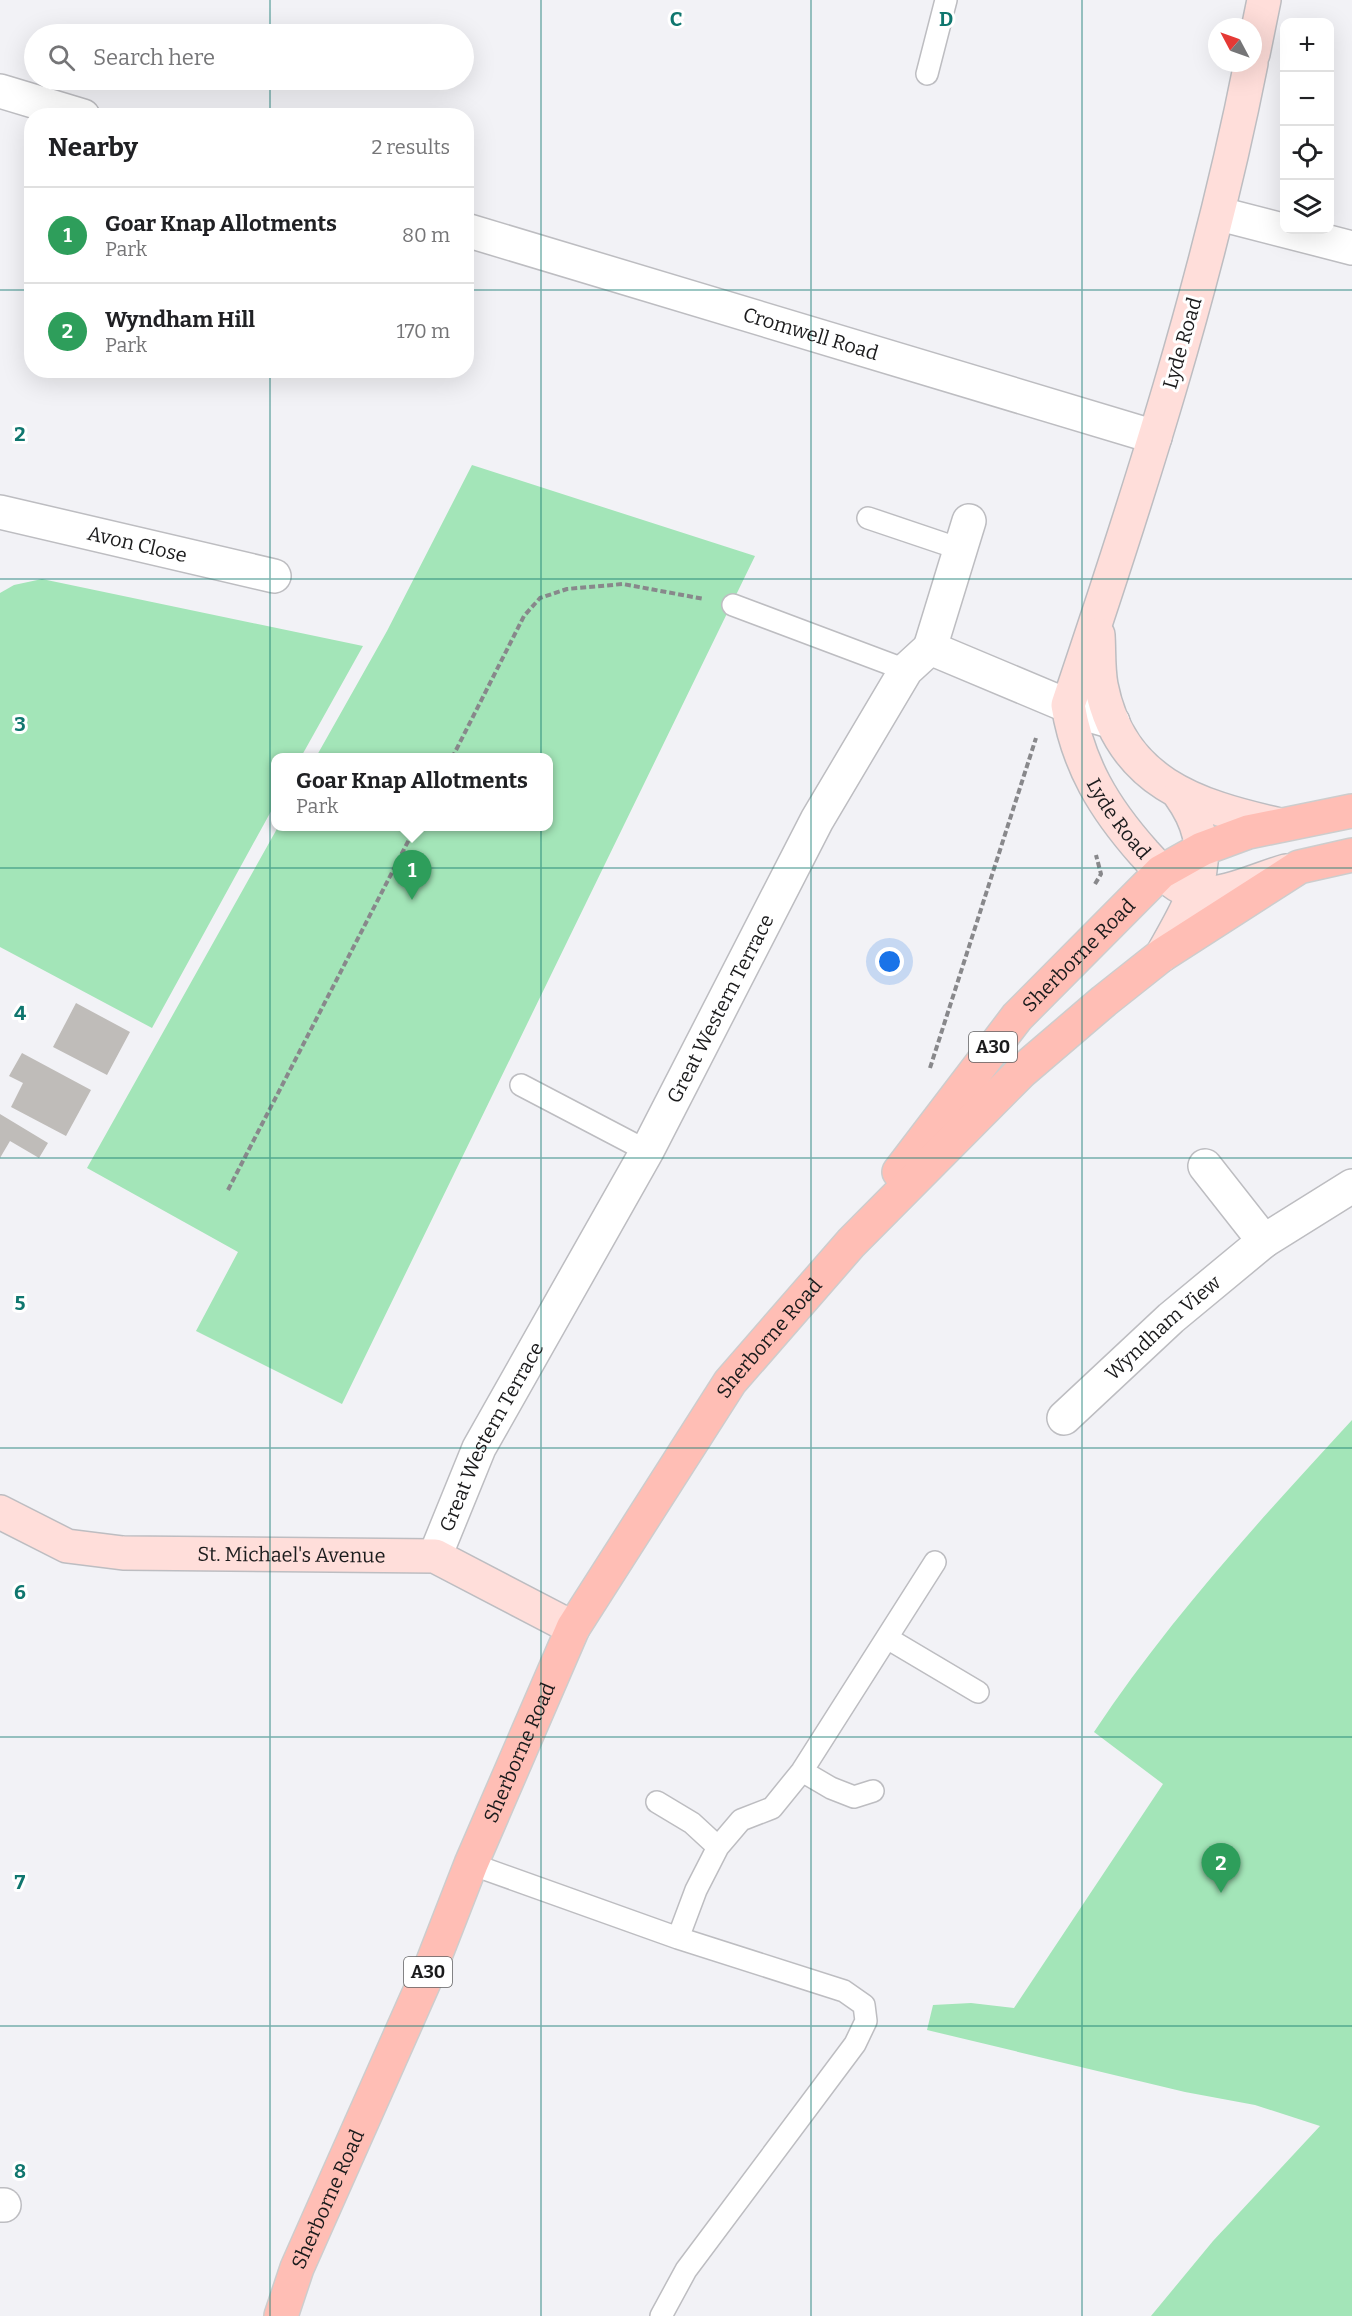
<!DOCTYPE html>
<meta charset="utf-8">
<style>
:root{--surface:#fff;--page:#f6f6f6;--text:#202124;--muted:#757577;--line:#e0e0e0;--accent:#0b8043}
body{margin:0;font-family:Bitter,serif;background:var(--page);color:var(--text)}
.controls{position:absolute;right:18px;top:18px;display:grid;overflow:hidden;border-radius:12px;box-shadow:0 6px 24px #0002}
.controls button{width:54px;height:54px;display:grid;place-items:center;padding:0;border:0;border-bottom:2px solid var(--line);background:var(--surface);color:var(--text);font:30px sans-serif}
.compass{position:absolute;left:1208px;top:18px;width:54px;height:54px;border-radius:50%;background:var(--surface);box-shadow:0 6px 24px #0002;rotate:311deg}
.you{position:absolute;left:890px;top:962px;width:21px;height:21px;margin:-15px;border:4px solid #fff;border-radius:50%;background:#1a73e8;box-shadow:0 0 0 9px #1a73e833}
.badge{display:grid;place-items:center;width:39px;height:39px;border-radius:50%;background:var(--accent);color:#fff;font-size:20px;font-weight:700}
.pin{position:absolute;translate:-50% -50px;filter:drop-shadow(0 2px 3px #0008)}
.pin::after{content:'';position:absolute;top:32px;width:21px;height:18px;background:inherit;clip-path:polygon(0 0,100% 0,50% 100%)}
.popup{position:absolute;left:271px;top:753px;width:282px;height:78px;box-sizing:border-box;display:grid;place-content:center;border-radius:12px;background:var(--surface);filter:drop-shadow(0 2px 4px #0005);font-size:20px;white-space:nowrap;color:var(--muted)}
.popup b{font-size:22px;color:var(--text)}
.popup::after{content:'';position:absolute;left:50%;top:100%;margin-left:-12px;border:12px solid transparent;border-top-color:var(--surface)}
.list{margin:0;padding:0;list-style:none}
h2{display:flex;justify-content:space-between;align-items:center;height:78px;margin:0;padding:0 24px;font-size:26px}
h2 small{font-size:20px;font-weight:400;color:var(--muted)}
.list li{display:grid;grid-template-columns:39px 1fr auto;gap:18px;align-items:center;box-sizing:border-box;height:96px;padding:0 24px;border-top:2px solid var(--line)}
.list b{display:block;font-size:22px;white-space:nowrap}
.list p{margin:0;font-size:20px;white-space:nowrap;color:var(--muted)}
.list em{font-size:20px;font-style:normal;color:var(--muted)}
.icon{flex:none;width:33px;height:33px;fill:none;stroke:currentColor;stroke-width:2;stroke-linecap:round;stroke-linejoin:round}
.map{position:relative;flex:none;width:1352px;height:2316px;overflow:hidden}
.search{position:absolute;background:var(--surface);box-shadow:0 6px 24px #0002;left:24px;top:24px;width:450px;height:66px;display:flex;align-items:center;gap:15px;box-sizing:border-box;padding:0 21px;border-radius:33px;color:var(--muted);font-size:22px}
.panel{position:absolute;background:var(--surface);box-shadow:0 6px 24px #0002;left:24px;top:108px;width:450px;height:270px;border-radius:24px}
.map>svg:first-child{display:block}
</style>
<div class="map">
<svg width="1352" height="2316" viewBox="0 0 1352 2316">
<rect width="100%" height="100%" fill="#f2f2f6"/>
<path fill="#a3e5b8" d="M472 465 755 556 342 1404 196 1331 238 1252 87 1168 278 827 548 826V758L316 757 387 631Z
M42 579 363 646 301 757 276 758 275 804 152 1028 0 947V593L14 585Z
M1352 1420V2316H1151L1213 2241 1320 2126 1255 2105 1185 2092 927 2030 933 2005 971 2003 1014 2008 1163 1784 1094 1732C1169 1619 1260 1520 1352 1420Z"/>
<path fill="#bfbcb9" d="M76 1003 130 1032 107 1075 53 1047Z
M22 1053 91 1090 66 1136 11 1107 23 1083 9 1076Z
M0 1114 48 1143 39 1158 10 1141 0 1158Z"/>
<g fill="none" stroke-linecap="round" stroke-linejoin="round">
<g stroke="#bdbdc1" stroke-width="24">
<path id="lane" d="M927 74 946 0
M868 518 960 549
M733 605 906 670
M521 1085 647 1151
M887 1638 978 1692
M802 1771 831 1788 854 1797 873 1791
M657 1802 692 1823 718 1847
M471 1864 678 1938 844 1991 864 2005 866 2021 855 2044 686 2270 661 2316
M678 1938 696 1890 718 1847 741 1820 772 1808 802 1771 935 1562"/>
</g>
<g stroke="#bdbdc1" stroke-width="36">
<g id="street">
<path d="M0 91 83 116"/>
<path d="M1220 214 1352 248"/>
<path id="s1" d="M466 230 1155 437"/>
<path id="s2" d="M0 512 274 576"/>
<path d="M930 648 969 521"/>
<path d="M1205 1166 1264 1241"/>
<path id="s3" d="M1064 1418 1171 1318 1264 1241 1352 1186"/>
<path id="s4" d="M435 1556 479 1448 647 1151 817 820 906 670 930 648 1092 716 1113 722"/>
<path d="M0 2205H4"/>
</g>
</g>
<g stroke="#bdbdc1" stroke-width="36">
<g id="secondary">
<path d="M1253 54 1264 0"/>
<path id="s5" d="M1251 63C1208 281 1139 495 1068 705 1078 765 1104 808 1144 853 1159 869 1174 889 1198 893 1222 897 1261 878 1286 871"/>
<path d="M1098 635C1099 651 1098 669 1101 685 1120 782 1195 806 1280 825"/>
<path d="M1162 955C1193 899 1223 855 1180 795"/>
<path id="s6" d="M0 1512 67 1546 123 1553 435 1556 573 1628"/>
</g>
</g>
<g stroke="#cdcdcd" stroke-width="36">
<g id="primary">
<path id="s7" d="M899 1172 1017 1017 1161 872 1202 849 1248 832 1352 811"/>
<path id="s8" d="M281 2316 297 2268 432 1964 471 1864 573 1628 730 1382 851 1243 1021 1072 1104 1001 1162 955 1299 867 1352 855"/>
</g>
</g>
<path stroke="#88888b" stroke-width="4" stroke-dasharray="6 3" stroke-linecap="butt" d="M452 758 524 616 540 598 567 589 623 584 704 599
M1095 884 1101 874 1096 855
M930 1068 1036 738
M228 1190 416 826"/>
<use href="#lane" stroke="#fff" stroke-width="21"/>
<use href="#street" stroke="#fff" stroke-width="33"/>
<use href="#secondary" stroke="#ffdeda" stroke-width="33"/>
<use href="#primary" stroke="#ffbeb5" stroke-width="33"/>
</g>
<path fill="none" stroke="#0f766e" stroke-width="1.5" stroke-opacity="0.55" d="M270 0V34M541 0V2316M811 0V2316M1082 0V2316M270 80V116M0 290H32M466 290H1352M270 370V2316M0 579H1352M0 868H1352M0 1158H1352M0 1448H1352M0 1737H1352M0 2026H1352"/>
<g text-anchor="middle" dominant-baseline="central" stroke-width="6" stroke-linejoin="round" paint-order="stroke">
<g fill="#fff" stroke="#5f5f60" stroke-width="1.5">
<rect x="969" y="1032" width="48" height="30" rx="4.5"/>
<rect x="404" y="1957" width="48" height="30" rx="4.5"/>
</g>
<g font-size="18" font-weight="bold" fill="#1b1b1c">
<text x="993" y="1047">A30</text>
<text x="428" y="1972">A30</text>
</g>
<g font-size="20" fill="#1b1b1c" stroke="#fff">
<text stroke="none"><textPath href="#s1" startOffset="360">Cromwell Road</textPath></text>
<text transform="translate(1182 343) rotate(-74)">Lyde Road</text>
<text stroke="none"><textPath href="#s2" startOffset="141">Avon Close</textPath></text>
<text stroke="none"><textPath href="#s5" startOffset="794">Lyde Road</textPath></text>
<text stroke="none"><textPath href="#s7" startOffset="282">Sherborne Road</textPath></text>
<text stroke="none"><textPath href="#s4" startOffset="618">Great Western Terrace</textPath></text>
<text stroke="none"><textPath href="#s3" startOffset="134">Wyndham View</textPath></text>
<text stroke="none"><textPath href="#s8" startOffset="1098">Sherborne Road</textPath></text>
<text stroke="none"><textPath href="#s4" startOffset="132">Great Western Terrace</textPath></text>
<text stroke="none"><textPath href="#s6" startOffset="300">St. Michael's Avenue</textPath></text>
<text stroke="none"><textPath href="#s8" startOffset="612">Sherborne Road</textPath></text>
<text stroke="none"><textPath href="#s8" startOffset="126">Sherborne Road</textPath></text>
</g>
</g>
<g font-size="20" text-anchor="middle" font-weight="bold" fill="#0f766e" stroke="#fff" stroke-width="6" stroke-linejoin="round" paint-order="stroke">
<text x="676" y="26">C</text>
<text x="946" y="26">D</text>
<text x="20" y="441">2</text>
<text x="20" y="731">3</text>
<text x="20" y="1020">4</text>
<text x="20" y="1310">5</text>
<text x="20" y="1599">6</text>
<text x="20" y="1889">7</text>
<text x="20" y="2178">8</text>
</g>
</svg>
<div class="controls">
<button>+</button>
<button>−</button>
<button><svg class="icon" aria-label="locate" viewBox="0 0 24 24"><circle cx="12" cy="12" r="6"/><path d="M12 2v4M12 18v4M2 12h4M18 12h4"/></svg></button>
<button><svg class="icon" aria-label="layers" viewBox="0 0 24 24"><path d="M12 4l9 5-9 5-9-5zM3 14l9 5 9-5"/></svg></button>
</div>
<svg class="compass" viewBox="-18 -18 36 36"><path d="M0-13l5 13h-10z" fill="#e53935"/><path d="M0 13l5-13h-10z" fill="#757577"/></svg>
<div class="you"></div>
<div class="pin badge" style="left:412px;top:900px;background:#2e9e5b">1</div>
<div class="popup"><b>Goar Knap Allotments</b>Park</div>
<div class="pin badge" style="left:1221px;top:1893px;background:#2e9e5b">2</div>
<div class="search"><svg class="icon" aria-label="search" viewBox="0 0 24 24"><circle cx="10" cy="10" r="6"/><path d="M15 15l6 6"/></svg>Search here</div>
<section class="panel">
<h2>Nearby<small>2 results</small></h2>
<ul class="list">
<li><span class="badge" style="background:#2e9e5b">1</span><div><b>Goar Knap Allotments</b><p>Park</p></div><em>80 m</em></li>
<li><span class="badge" style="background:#2e9e5b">2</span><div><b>Wyndham Hill</b><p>Park</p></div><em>170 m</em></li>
</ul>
</section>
</div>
